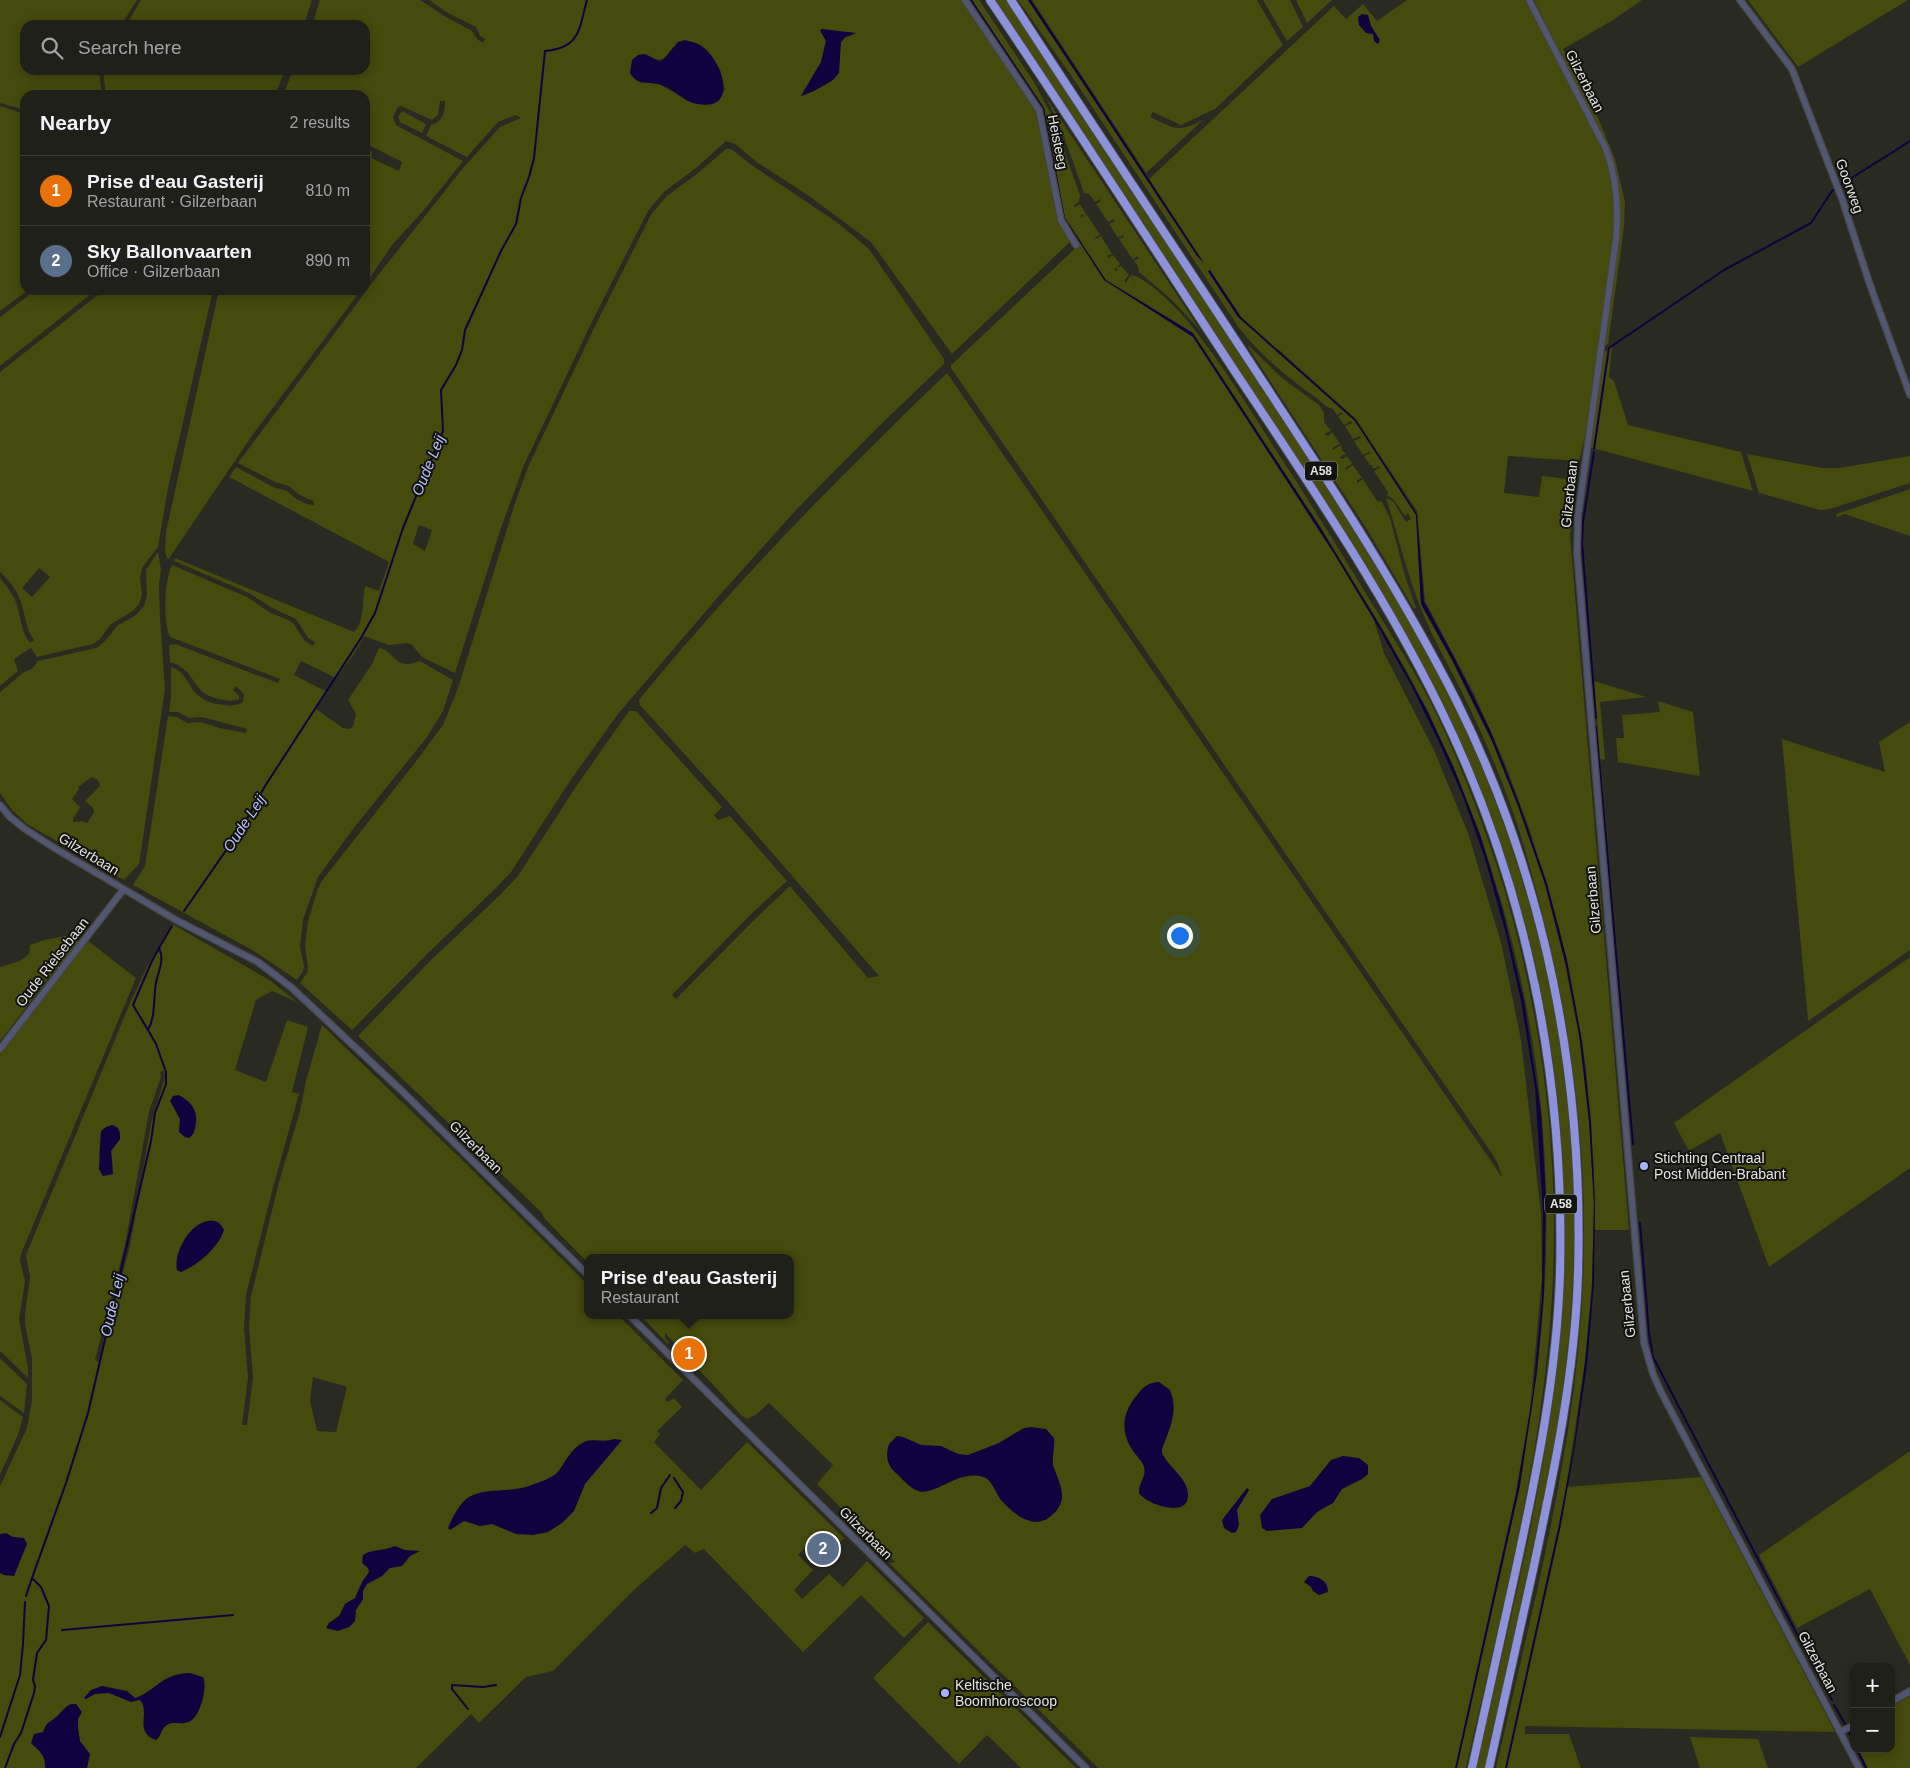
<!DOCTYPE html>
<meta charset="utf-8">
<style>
:root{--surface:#1f201a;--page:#2c2d27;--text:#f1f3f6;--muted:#a1a3a2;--line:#3c3e39;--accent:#bca0f2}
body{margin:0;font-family:Helvetica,sans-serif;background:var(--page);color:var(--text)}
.controls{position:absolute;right:15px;bottom:15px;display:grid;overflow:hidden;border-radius:10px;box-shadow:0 2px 12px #0003}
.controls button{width:45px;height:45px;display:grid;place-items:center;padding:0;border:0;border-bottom:1px solid var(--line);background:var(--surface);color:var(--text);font:25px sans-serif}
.you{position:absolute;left:1179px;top:935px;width:18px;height:18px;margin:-12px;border:4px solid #fff;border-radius:50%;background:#1a73e8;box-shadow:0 0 0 8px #1a73e833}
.badge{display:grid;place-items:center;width:32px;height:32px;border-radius:50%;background:var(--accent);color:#fff;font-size:16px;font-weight:700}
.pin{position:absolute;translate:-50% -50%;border:2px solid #fff;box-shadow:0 1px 5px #0006}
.popup{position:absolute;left:584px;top:1254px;width:210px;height:65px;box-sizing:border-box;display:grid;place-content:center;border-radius:10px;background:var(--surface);filter:drop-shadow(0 1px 4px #0005);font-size:16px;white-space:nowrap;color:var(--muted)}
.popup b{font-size:19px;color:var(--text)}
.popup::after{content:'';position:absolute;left:50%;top:100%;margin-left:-10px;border:10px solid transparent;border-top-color:var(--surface)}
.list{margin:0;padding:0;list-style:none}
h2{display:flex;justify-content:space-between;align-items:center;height:65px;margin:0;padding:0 20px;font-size:21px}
h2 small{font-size:16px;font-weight:400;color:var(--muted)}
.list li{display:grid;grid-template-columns:32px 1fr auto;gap:15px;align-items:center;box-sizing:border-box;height:70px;padding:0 20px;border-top:1px solid var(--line)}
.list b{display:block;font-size:19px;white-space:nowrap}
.list p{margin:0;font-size:16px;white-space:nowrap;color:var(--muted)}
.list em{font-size:16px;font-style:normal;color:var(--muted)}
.icon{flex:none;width:28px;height:28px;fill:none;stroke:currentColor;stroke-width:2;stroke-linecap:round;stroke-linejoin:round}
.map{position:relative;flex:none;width:1910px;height:1768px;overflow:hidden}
.search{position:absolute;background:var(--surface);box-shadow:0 2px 12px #0003;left:20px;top:20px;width:350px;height:55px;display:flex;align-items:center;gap:12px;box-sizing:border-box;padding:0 18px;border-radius:15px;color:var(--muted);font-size:19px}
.panel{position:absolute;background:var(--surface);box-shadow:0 2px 12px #0003;left:20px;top:90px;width:350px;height:205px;border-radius:15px}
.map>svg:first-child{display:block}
</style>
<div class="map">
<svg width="1910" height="1768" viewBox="0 0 1910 1768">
<rect width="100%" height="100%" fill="#292a22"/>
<path fill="#454a0d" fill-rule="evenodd" d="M0 0H137L121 25H25V70H99L102 95H25V110L0 103Z
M141 0H312L304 25H126Z
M320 0H420L446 17 472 31 477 39 483 43 485 39 480 36 476 27 448 13 429 0H963L1038 111 1059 222 1070 242 952 354 871 242 809 196 758 163 735 144 726 141 696 168 664 192 648 211 590 326 524 465 500 531 455 673 422 657 412 645 408 643 389 645 364 636 354 654 336 678 301 661 294 675 327 692 316 709 343 728 350 729 353 726 356 714 348 700 372 664 379 648C391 649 394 664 407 664 411 664 416 662 420 661L453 680 443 711 427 737 353 829 318 877 303 920 300 947 304 966 303 971 297 980 254 951 133 885 145 866 168 716 177 717 187 723 201 722 220 728 246 733 247 729 202 717 189 718 178 712H169L171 698V667C189 673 187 689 203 699 209 703 217 704 225 705 232 706 237 706 243 702L244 694 236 686 233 690 239 696V699C234 701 229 701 224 700 188 695 200 671 170 662L169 645 175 644 278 683 280 679 170 637C163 622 164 580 172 565L247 597 269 612 288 620 293 623 305 641 313 646 315 642 308 638 296 619 272 608 249 593 174 561 175 558 354 632C365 621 362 601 365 586L379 591 389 562 229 477 236 467 273 487 287 491 295 498 307 504 314 505V501L308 499 298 494 289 486 275 482 238 463 375 279 463 168 500 127 521 118 516 115 498 122 467 157 426 136 431 125C443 122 445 112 445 101H440L438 115 432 120 401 106 398 107 393 117 396 125 463 161 424 210 392 245 365 285V148L372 152 371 158 399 171 402 162 365 143V95H283L293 70H365V25H312ZM820 31 853 35C836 39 838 51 838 66 838 68 839 71 838 73 834 83 811 92 801 96L821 62 826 41ZM673 47 720 69 725 91 692 102 657 83H641L634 79 638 55 645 54C662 61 661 64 673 47ZM419 525 432 530 425 551 413 544Z
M968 0H970L1043 109 1064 218 1083 245 1065 218 1044 108 972 0H979L1034 82 1051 114 1080 195 1079 202 1074 205 1075 207 1080 204 1086 214 1084 216 1082 214 1080 217 1087 215 1100 235 1095 237 1096 239 1101 236 1112 254 1107 256 1108 258 1113 255 1120 264 1114 270 1116 271 1118 270 1116 268 1121 266 1129 275 1124 281 1126 283 1130 276 1137 285 1130 275C1145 275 1181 312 1190 324 1229 372 1260 427 1294 478 1319 517 1344 557 1368 597 1389 631 1411 665 1430 701 1461 763 1485 828 1506 894L1504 896 1506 895C1547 1038 1563 1187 1549 1336 1536 1482 1498 1625 1466 1768H1098L889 1563 895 1562 817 1484 833 1465 769 1403 757 1414 747 1419 741 1415 665 1333V1338L669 1343 668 1344 640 1315H790V1258H588V1263L545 1219 541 1212 358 1036 431 960 499 896 518 876 577 785 629 711H636L722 807 714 815 718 820 730 816 787 881 748 917 672 995 676 999 751 923 790 886 868 978 879 976 728 802 640 705 639 700C733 584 839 477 947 373L1502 1177 1498 1164 1491 1152 951 368V365L1079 245 1063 222 1042 115ZM1296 492C1319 522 1338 557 1358 589 1390 640 1420 692 1444 747 1508 887 1544 1044 1546 1198 1548 1276 1541 1354 1528 1432L1542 1276 1541 1214 1521 1040 1502 946 1468 833 1434 750 1384 653 1373 617Z
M994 0H1006L1028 33C1106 151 1185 270 1262 389 1327 487 1392 583 1445 688 1532 860 1577 1053 1574 1246 1571 1423 1524 1595 1486 1768H1476C1513 1605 1558 1441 1564 1273 1571 1076 1530 879 1442 702 1386 589 1314 485 1245 379 1162 253 1079 126 994 0Z
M1018 0H1028L1203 263 1149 179 1334 6 1346 19 1363 4 1377 21 1407 0H1527L1605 154 1611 174 1616 209 1612 249 1589 419 1579 461 1508 456 1504 493 1539 497 1542 476 1576 480 1570 536 1629 1230H1595L1594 1171 1586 1069 1577 1014 1560 931 1529 828 1506 766 1474 694 1425 601 1417 511 1356 419 1278 349 1276 351 1355 421 1416 515 1421 604 1452 660 1492 741 1518 806 1543 878 1563 953 1582 1052 1589 1121 1594 1203 1592 1281 1585 1362 1566 1487 1701 1477 1835 1732 1525 1726V1734H1569L1581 1768H1496C1528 1627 1566 1485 1579 1341 1595 1165 1572 1009 1522 840 1506 787 1484 737 1460 688 1447 662 1432 637 1422 611 1407 574 1398 535 1386 498L1393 501 1406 522 1411 519 1408 513 1405 516 1394 500 1387 495 1388 492 1374 471 1380 468 1379 466 1373 469 1372 465H1370L1364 456 1371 453 1370 452 1363 455 1354 441 1361 438 1360 436 1353 439 1345 426 1352 423 1351 421 1344 425 1338 416 1343 414 1342 412 1337 415 1333 409C1324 407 1323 402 1315 397 1286 377 1261 355 1239 328L1075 81Z
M1032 0H1257L1283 45 1215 109 1181 125 1153 112 1150 117C1176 129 1176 133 1203 120L1146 173Z
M1263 0H1290L1303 27 1287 41Z
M1296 0H1332L1307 23Z
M1534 0H1642L1613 20 1563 49 1592 103 1615 159 1625 202 1624 227 1608 344 1603 347 1620 217 1616 175 1611 156Z
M1748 0H1908L1798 67Z
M103 70H285L275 95H106Z
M1045 96 1201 331 1172 300 1139 272 1138 266 1134 261 1139 258 1137 256 1133 260 1119 239 1124 237 1123 235 1118 238 1109 224 1115 221 1113 219 1108 222 1096 204 1101 201 1100 199 1095 202 1089 194 1084 193 1062 131Z
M0 106 25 114V290H28L0 311Z
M402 111 426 124 422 133 400 122 398 117Z
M726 149H731L753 166 838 223 869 249 944 359V364L877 428 796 510 718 597 618 714 570 781 511 872 495 889 425 956 352 1030 300 983 307 973 308 967 305 947 308 921 318 888 324 878 414 764 443 725 458 688 515 503 528 467 594 328 652 213 667 196 698 173Z
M36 290H96L0 366V317Z
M104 290H213L168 488 158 547 142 568 140 578 142 595 139 604 133 611 111 624 100 639 93 644 37 657 31 648 14 659 18 671 0 686V578C7 587 14 595 17 605 21 619 21 631 30 643L34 640C26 629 26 619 22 606 19 593 10 581 0 572V372ZM39 568 50 577 32 597 22 588Z
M219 290H361L251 437 168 560 165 552 166 532Z
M1249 346 1282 378 1319 405 1324 413V422L1331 431 1326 433 1325 435 1328 436 1332 432 1340 444 1332 448 1333 450 1341 445 1342 450 1346 454 1341 456 1340 458 1343 459 1347 456V458L1348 457 1352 464 1345 468 1346 470 1353 465 1362 478 1357 480V483L1363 479 1377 501 1382 502 1390 518 1405 576 1416 608 1414 609 1368 531 1248 347Z
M1612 347 1609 377 1614 381 1628 425 1741 452 1753 491 1589 447 1603 353Z
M1747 454 1822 468H1839L1910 456V483L1830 509 1820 510 1759 493Z
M1910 489V536L1845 514 1837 517 1836 514Z
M158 552 161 570 159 585 160 617 165 689 140 858 139 864 124 880 27 824 12 810 0 793V692L24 672 32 669 38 661 96 648 104 642 118 625 136 615 144 606 147 596 146 570ZM92 777 98 780 100 786 85 801 93 808 94 812 87 823 82 821 73 822V819L80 807 72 799 79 789 78 787Z
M1594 681 1646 697 1600 702 1605 760 1600 759Z
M1658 701 1693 712 1700 776 1618 762 1616 738H1624L1622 715 1660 712Z
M1910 722V950L1808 1021 1782 739 1885 772 1879 742Z
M172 924 271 981 297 1002 272 991 256 1000 235 1070 266 1082 287 1020 308 1027 292 1092 299 1094 273 1188 246 1295 244 1328 248 1378 242 1425H247L253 1378 249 1327 251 1296 279 1182 300 1111 306 1081 322 1025 457 1155 588 1285V1315H618L683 1380 665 1399 668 1402 674 1398 682 1407 657 1431 660 1434 654 1442 701 1490 747 1442 844 1538 830 1553 821 1543 818 1545 812 1540 798 1555 813 1570 794 1590 802 1599 829 1574 843 1587 867 1561 924 1618 904 1638 861 1595 803 1652 704 1549 695 1553 685 1545 635 1589 553 1671 526 1677 479 1723 471 1714 416 1768H0V1486L27 1428 32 1400V1358L25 1325V1315L30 1277 26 1255 130 1003 147 967ZM164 1071 165 1077 151 1124 130 1246 99 1362 95 1360 125 1245 149 1112 161 1077 160 1072ZM106 1127 120 1139 111 1151 113 1167 99 1155 101 1131ZM196 1227 222 1236C212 1251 198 1265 181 1272L177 1270C174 1250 186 1242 196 1227ZM313 1377 347 1387 336 1432 317 1431 310 1400Z
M71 935 75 936 79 943 51 975 0 1041V967L20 961 29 954 30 945 44 940Z
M87 940 136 978 21 1254 20 1261 25 1281 19 1320 28 1368V1378L0 1351V1052Z
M1910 957V1168L1769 1267 1720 1133 1689 1151 1674 1123Z
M0 1358 27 1384 24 1413 0 1396Z
M0 1400 23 1417 18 1435 0 1475Z
M1910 1451V1665L1870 1589 1797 1628 1759 1555Z
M928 1622 1076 1768H1021L987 1735 959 1764 873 1678Z
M1910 1696V1768H1868L1858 1749H1891V1707Z
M1690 1737 1758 1739 1768 1768H1700Z"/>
<path fill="#0e033f" d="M970 0H972L1044 108 1065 218 1077 236 1106 280 1193 333 1320 527 1382 629 1426 708 1454 768 1481 837 1502 908 1524 1001 1541 1112 1546 1197 1544 1293 1537 1372 1520 1486 1457 1768H1455L1516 1493 1533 1392 1542 1299 1543 1213 1535 1087 1521 1001 1506 934 1485 859 1464 799 1439 742 1411 685 1380 630 1335 555 1193 337 1104 280 1064 218 1043 109Z
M1028 0H1031L1204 263 1197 256Z
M1362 14 1368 15 1371 26 1380 40 1378 44 1374 41 1373 34 1366 33 1359 25 1358 17Z
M822 29 856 33 845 37 841 42 839 73 833 80 814 91 801 96 821 62 826 41 820 30Z
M685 40C692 42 698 43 703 47 724 63 740 115 693 103 683 100 674 90 664 86 651 80 638 87 630 73L632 60 638 55 645 54 656 60 660 61 665 58 678 42Z
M1210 270 1241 317 1356 420 1417 514 1424 602 1455 659 1491 732 1520 806 1547 883 1567 960 1582 1041 1591 1121 1595 1203 1594 1284 1587 1365 1575 1446 1561 1525 1507 1768H1505L1559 1524 1574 1445 1585 1362 1592 1289 1594 1204 1589 1121 1579 1034 1566 966 1545 884 1518 806 1492 741 1452 660 1421 604 1416 515 1355 421 1238 317 1209 273 1208 271Z
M179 1095C193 1103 199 1112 195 1128 194 1133 193 1135 189 1138L185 1137 179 1132 180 1119 170 1101 173 1096Z
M112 1125C120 1127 120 1132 120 1139L111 1151 113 1174 103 1176 99 1169 101 1131 106 1127Z
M207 1221C215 1220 220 1221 224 1230 218 1248 198 1265 181 1272L177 1270C174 1252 189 1225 207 1221Z
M1159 1382 1170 1390C1179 1411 1169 1430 1162 1449V1453C1169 1468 1189 1479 1188 1496 1188 1518 1147 1505 1139 1493 1138 1484 1147 1476 1144 1467 1142 1460 1137 1457 1133 1451 1120 1431 1122 1413 1137 1395 1143 1387 1149 1382 1159 1382Z
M1031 1427 1046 1429 1054 1438C1055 1447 1052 1456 1053 1465 1056 1475 1063 1487 1062 1498 1061 1504 1058 1510 1053 1514 1036 1532 1014 1515 1001 1500 996 1494 992 1479 983 1477 958 1469 934 1497 918 1491 910 1488 903 1480 897 1474 887 1465 885 1457 889 1444L897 1436 903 1437 921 1445 941 1446 958 1454 968 1455 999 1443 1024 1428Z
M614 1439 622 1440 585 1484 574 1511 562 1523 548 1532 533 1535 516 1534 492 1524 480 1526 464 1521 450 1530 448 1528C451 1520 460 1502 469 1497 485 1487 510 1493 529 1486 535 1484 552 1478 557 1473 565 1463 571 1448 584 1442 594 1438 604 1443 614 1439Z
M1343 1456 1359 1458 1368 1465V1474L1362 1479 1342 1489 1333 1503 1317 1512 1302 1528 1267 1531 1262 1528 1260 1515 1272 1499 1310 1486 1331 1460Z
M1247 1488 1249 1490 1237 1510 1239 1525 1236 1532 1232 1533 1224 1528 1222 1520Z
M6 1533 13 1537 24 1538 27 1544 14 1576 4 1575 0 1573V1534Z
M395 1546 405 1550 420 1551 410 1556 402 1566 390 1568 382 1576 367 1584 363 1591V1599L356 1610 355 1621 349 1627 338 1631 326 1628 329 1623 339 1616 345 1604 355 1598 362 1582 369 1572 368 1568 362 1563 363 1555C372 1549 384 1551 395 1546Z
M1309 1576C1319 1576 1328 1581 1328 1592L1319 1595 1313 1591 1311 1587 1304 1582Z
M190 1673 203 1677C208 1687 200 1718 189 1722 181 1725 173 1721 167 1725 160 1729 162 1736 156 1740 133 1732 151 1712 140 1700L131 1702 109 1693 95 1694 86 1699 84 1698 91 1690 102 1686 127 1691 135 1698C158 1690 160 1674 190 1673Z
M71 1704H76L82 1712 78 1719V1728L80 1741 90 1754 87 1768H45C46 1755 39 1751 31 1743L34 1734 43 1732C49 1719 47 1725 56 1717 61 1713 64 1707 71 1704Z"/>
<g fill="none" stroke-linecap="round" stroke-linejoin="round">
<path stroke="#0e033f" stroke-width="2" d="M1839 186 1910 141
M1594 449 1609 348 1724 270 1811 223 1832 191 1836 188
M1594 452 1583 522 1582 543 1596 718
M1596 727 1633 1144
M184 911 243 826 265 786 361 638 375 613 403 528 443 431 441 390 456 365 462 350 465 330 501 251 516 224 521 198 529 177 534 158 545 51C581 48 579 28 587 0
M148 1030 133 1005 151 963 159 948
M1640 1223 1649 1333 1653 1357 1803 1646
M674 1478 683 1492 681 1501 675 1508
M651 1513 657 1508 661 1488 670 1475
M26 1596 32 1578
M62 1630 233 1615
M1807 1653 1832 1700
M1834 1705 1846 1726
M468 1709 452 1689V1685L483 1687 496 1685
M1848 1731 1854 1742
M0 1737 20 1675 23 1644 25 1602
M1857 1749 1866 1768
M5 1768 14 1744 21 1733 34 1693 35 1686 33 1680 37 1653 46 1640 49 1606 41 1587 32 1578 66 1483 88 1413 151 1141 155 1113 166 1084V1072L156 1044 148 1030C156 1015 153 1000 156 983 158 971 165 961 159 948L172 926"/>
<g stroke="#474840" stroke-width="8">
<path id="minor" d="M965 0 1039 110 1061 220 1076 245
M1529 0 1606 149C1617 179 1619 207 1616 239L1578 516 1577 553 1644 1343 1653 1374 1661 1392 1859 1768
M1740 0 1792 69 1842 199 1870 285 1910 395
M0 805 10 817 25 829 56 849 176 920 258 962 292 988 402 1091 588 1275
M0 1049 123 890
M629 1315 1086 1768
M1891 1702 1910 1691
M1840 1732 1854 1725"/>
</g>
<g stroke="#474840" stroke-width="10">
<path id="highway" d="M990 0C1071 120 1150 242 1230 364 1304 476 1382 589 1441 710 1527 886 1565 1078 1560 1273 1557 1373 1537 1472 1516 1569 1501 1636 1486 1702 1472 1768
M1011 0C1095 130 1182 258 1267 388 1334 490 1402 593 1457 702 1545 879 1584 1076 1578 1274 1575 1373 1554 1472 1533 1570 1518 1636 1504 1702 1489 1768"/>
</g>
<use href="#minor" stroke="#535673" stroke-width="5.5"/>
<use href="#highway" stroke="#8c93da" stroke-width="8"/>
</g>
<g fill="#a9b0fc" stroke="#12120f" stroke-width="2">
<circle cx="1644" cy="1166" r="5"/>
<circle cx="945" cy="1693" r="5"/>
</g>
<g text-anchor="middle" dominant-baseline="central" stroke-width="4" stroke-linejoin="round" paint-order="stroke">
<g fill="#12120f" stroke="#a5a6a1" stroke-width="1">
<rect x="1305" y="461.5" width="32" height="19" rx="4"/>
<rect x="1545" y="1194.5" width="32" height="19" rx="4"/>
</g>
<g font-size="12" font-weight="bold" fill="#e4e5e0">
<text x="1321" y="471">A58</text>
<text x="1561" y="1204">A58</text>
</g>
<g font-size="14" fill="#e4e5e0" stroke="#12120f">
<text transform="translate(1585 81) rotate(63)">Gilzerbaan</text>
<text transform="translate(1058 142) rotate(79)">Heisteeg</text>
<text transform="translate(1850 186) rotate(70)">Goorweg</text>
<text transform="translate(1569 494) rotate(-84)">Gilzerbaan</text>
<text transform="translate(89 854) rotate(31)">Gilzerbaan</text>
<text transform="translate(1593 900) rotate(-95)">Gilzerbaan</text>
<text transform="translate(52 962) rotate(-52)">Oude Rielsebaan</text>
<text transform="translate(476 1147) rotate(45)">Gilzerbaan</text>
<text transform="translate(1627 1304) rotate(-96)">Gilzerbaan</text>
<text transform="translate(866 1533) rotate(45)">Gilzerbaan</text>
<text transform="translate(1818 1662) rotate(62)">Gilzerbaan</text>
</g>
<g font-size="14" fill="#e4e5e0" stroke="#12120f" text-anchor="start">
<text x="1654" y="1158">Stichting Centraal<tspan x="1654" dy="16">Post Midden-Brabant</tspan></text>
<text x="955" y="1685">Keltische<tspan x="955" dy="16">Boomhoroscoop</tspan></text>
</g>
<g font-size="15" font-style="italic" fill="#bbc2fb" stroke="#12120f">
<text transform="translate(428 465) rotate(-68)">Oude Leij</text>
<text transform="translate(244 823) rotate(-57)">Oude Leij</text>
<text transform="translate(112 1305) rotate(-77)">Oude Leij</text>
</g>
</g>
</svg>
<div class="controls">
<button>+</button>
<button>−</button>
</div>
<div class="you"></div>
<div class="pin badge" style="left:689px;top:1354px;background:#e8710a">1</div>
<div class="popup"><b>Prise d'eau Gasterij</b>Restaurant</div>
<div class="pin badge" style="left:823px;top:1549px;background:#5c6f8a">2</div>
<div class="search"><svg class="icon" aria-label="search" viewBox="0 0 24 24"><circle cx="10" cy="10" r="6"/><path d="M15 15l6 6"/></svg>Search here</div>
<section class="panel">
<h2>Nearby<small>2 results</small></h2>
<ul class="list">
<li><span class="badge" style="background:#e8710a">1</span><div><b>Prise d'eau Gasterij</b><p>Restaurant · Gilzerbaan</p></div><em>810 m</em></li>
<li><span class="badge" style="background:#5c6f8a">2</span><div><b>Sky Ballonvaarten</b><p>Office · Gilzerbaan</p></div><em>890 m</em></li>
</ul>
</section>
</div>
